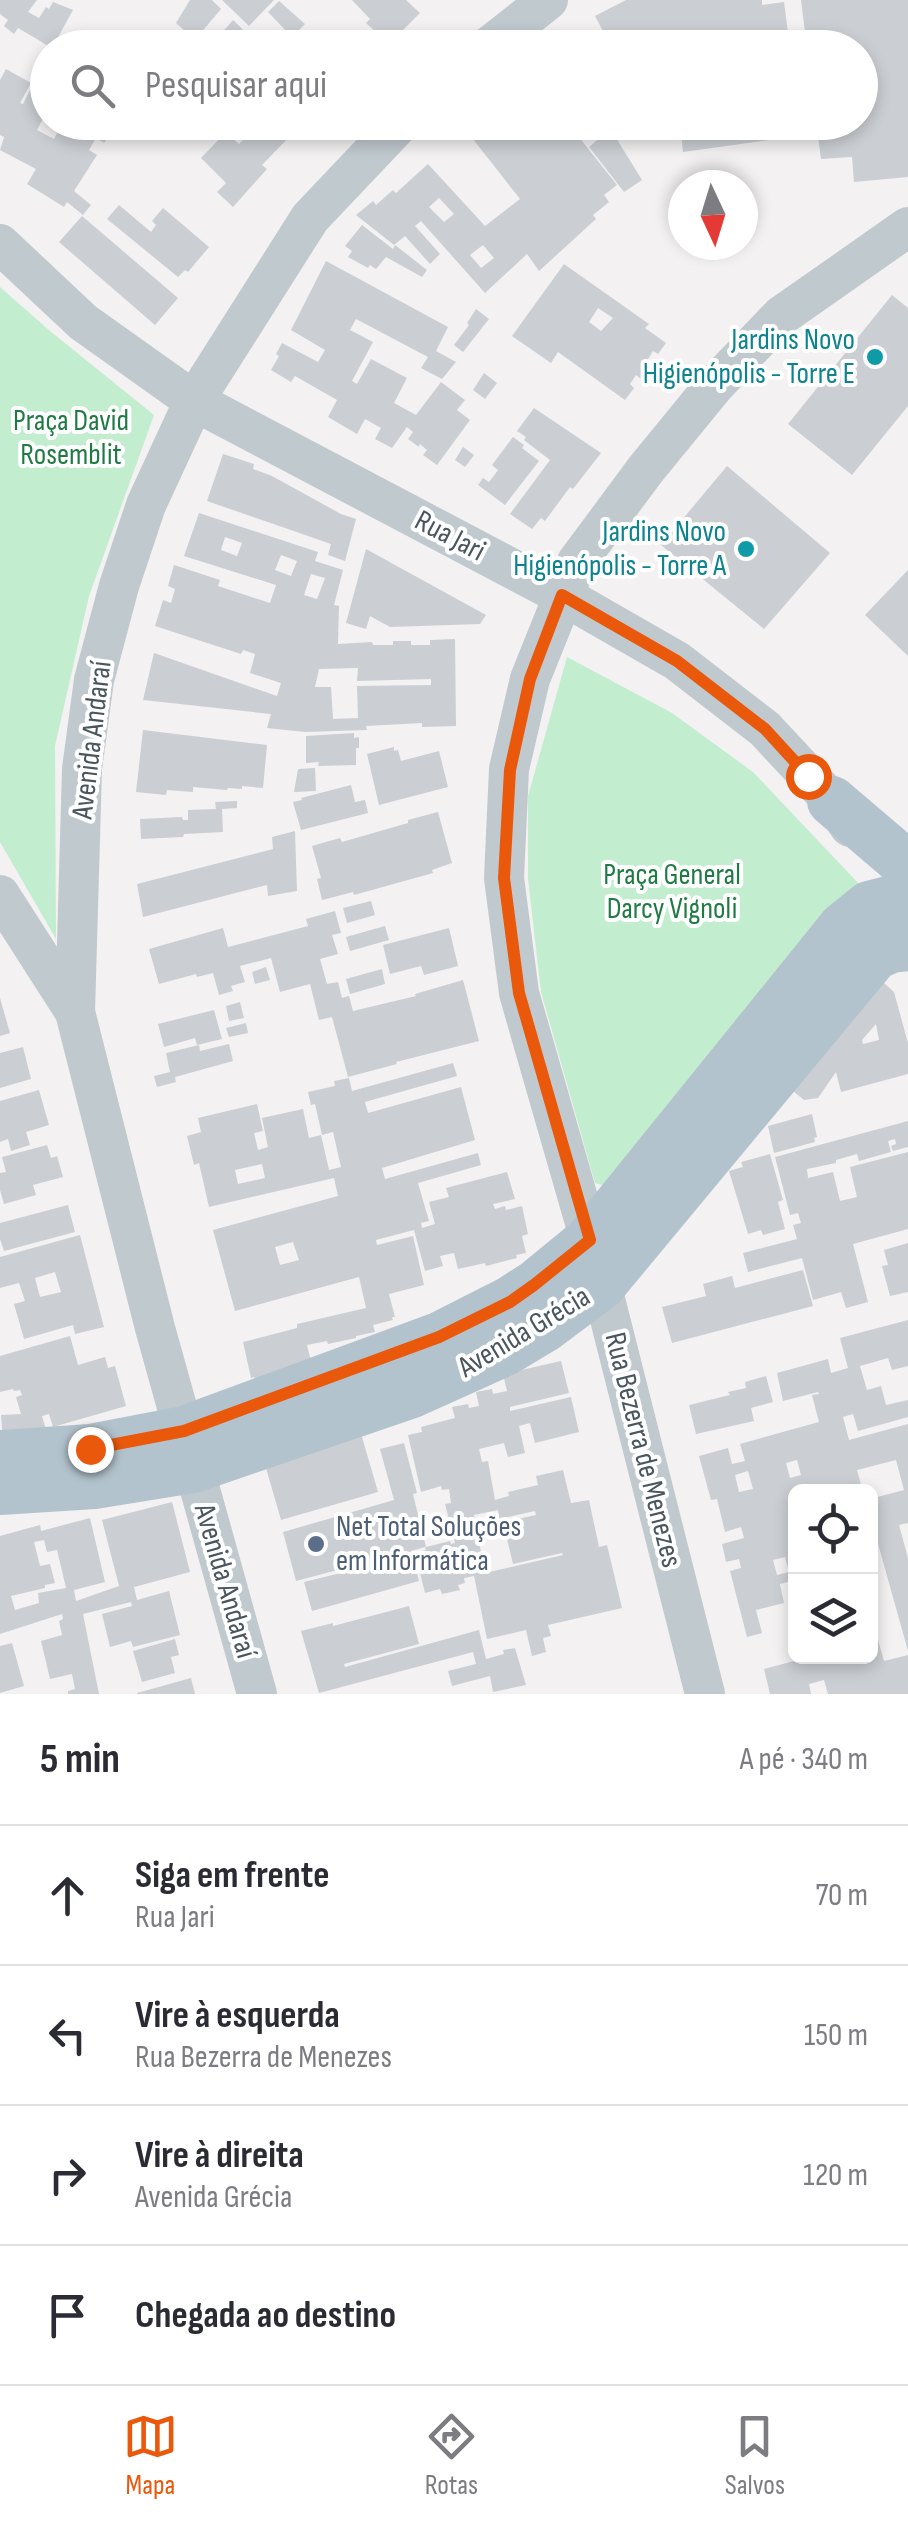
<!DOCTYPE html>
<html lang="pt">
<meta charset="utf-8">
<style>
:root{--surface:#fff;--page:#f7f7f7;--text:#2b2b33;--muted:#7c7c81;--line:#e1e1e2;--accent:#ea580c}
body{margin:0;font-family:"Sofia Sans Condensed",sans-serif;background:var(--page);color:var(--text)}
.controls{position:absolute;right:30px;bottom:30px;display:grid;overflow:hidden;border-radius:15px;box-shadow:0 5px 15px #0003}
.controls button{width:90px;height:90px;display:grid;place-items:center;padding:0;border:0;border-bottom:2px solid var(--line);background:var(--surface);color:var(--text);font:50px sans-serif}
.compass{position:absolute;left:668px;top:170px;width:90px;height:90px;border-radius:50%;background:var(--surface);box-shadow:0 5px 15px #0003;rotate:176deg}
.stop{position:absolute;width:30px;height:30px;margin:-22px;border:8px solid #ea580c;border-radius:50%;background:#fff}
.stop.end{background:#ea580c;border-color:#fff;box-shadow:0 2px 10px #0008}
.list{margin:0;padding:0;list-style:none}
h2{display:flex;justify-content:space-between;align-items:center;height:130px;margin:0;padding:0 40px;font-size:42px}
h2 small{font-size:32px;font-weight:400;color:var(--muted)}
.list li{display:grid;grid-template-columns:65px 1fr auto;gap:30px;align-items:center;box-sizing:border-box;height:140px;padding:0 40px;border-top:2px solid var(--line)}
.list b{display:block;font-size:38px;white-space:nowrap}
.list p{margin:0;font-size:32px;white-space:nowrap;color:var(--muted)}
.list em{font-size:32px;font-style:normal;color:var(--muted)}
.icon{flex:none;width:55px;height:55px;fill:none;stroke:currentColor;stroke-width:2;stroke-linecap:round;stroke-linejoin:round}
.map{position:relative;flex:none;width:908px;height:1694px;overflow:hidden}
.search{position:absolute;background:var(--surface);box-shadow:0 5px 15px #0003;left:30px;right:30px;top:30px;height:110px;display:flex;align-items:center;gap:25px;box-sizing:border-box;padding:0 35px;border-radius:55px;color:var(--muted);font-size:38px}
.sheet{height:690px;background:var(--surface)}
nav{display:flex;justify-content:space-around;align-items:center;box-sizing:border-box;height:140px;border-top:2px solid var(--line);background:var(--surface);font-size:28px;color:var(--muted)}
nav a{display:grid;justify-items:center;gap:5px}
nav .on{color:var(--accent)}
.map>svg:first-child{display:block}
</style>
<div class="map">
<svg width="908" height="1694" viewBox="0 0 908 1694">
<rect width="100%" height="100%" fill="#f3f1f1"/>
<path fill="#c3edcf" d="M0 287 50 331 154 415 89 596 55 746 56 939 0 842Z
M567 657 672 713 753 772 860 885 614 1188 595 1183 541 992 528 879V796Z"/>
<path fill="#cbcfd3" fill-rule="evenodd" d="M0 0H37L28 12 39 18 46 7 49 9 53 2 73 10 52 48 18 28 14 34 4 26 8 20 0 14Z
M190 0H212L221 9 195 40 176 23Z
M222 0H274L249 26Z
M352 0H406L420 13 389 44 366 23 370 19Z
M626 0H762V5L784 2 790 48H646L643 31 612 48 595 16Z
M801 0H908V177L854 182 852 157 821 159 816 122H860V48H807Z
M279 1 305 24 292 37 268 12Z
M233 20 262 48H236L221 34Z
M132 32 159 48H123Z
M6 69 31 83 20 103 23 104 35 80 48 87V109L37 130 54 139 63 122H106L114 127 104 143 96 138 89 150 97 155 74 191 91 205 83 215 67 202 64 207 27 184 36 169 0 150 4 137 0 135V80Z
M235 122H283L294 132 262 165 267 169 233 207 217 192 226 183 201 158 226 132 239 144 248 135Z
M482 122H567L617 185 604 195 609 202 593 215 596 219 539 271 527 254 485 293 421 221 415 226 440 254 430 264 405 236 394 245 356 215 373 201 376 205 393 190 396 193 428 164 485 226 520 199 469 134ZM439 198 454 214 444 222 429 207ZM483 245 494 258 481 268 470 255Z
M594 122H603L611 134 613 133 642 180 624 192 589 147 603 135Z
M657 122H774L776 139 683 152 681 133 659 137Z
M119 205 151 232 156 225 152 221 163 208 209 247 188 272 185 270 178 277 107 219Z
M82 216 178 298 155 325 59 242Z
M362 225 393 249 395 245 427 270 422 277 386 257 376 269 370 265 368 268 348 257 352 251 345 246Z
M326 261 448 327 436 351 456 362 442 379 421 368 428 357 356 319 350 330 373 342 352 381 357 384 371 359 407 378 394 403 416 415 441 382 465 400 457 410 470 420 437 465 423 455 427 450 420 444 419 447 408 439 413 432 407 427 392 448 375 439 381 428 365 419 357 434 328 417 337 400 295 376 291 382 271 370 279 356 276 354 282 343 318 362 325 350 291 330Z
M564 264 649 324 645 328 666 343 658 354 653 351 647 361 651 364 641 379 636 375 630 384 634 388 625 400 558 352 551 363 512 336ZM598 308 613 318 601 331 589 322Z
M892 295 908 308V406L852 475 788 424Z
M476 309 489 319 463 352 454 345 469 325 467 323Z
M484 373 497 383 485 399 473 390Z
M534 408 601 453 573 489 570 487 545 521 541 518 532 529 510 514 550 460 524 440 526 437 517 431Z
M513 437 524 445 522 448 539 461 505 505 478 485 483 478 489 482 498 470 492 465Z
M463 447 474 455 465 467 455 460Z
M223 454 254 464 253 469 272 476 341 514 356 519 345 561 328 555 331 544 207 501Z
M727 466 830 553 764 629 661 545Z
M199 513 318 552 315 561 343 570 334 605 339 606 338 644 372 642 373 645H393V641H411V645H430V640L455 639 456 726 422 727V723L366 726 367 730 305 732 267 728 271 714 143 700 154 653 277 696 281 683 250 673 255 654 243 650 241 654 155 626 163 600 171 603 175 589 168 586 174 565 220 580 218 586 270 603 276 585 184 556ZM225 537 242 543 237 556 221 550ZM281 555 297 561 291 576 275 570ZM311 574 325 578 317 599 304 595ZM358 668 357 681 431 679V685L357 686 358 718 333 719 331 687H315L319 669Z
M366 549 486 615 480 624 390 627 370 616 366 629 346 623Z
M908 570V656L865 615Z
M143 730 267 745 263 788 242 786V789L228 788 227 790 193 787V792L167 790 166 795 136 792Z
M354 733V738L359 737V748H356V765L318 766 319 762 306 763V736Z
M394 747V751L398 750 401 761 439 751 448 787 379 805 367 754Z
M315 768 316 791 294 792 298 769Z
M351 785 355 802 365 800 368 813 301 830 293 802 302 800 301 798Z
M237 801V808L222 809 223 832 184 834 183 837 141 839 140 819 182 817 183 820H188V810L216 809 215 802Z
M438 812 452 863 432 870 433 873 354 895 353 892 322 900 317 879 321 878 312 846 340 838 342 842 408 823V820Z
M295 831 297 891 268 896 267 885 143 917 137 884 273 849 272 837Z
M371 901 375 915 347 923 343 908Z
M335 911 341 933 332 935 338 954 320 959 327 984 338 982 342 998 349 996 353 1011 416 996 415 994 463 980 479 1041 396 1062 397 1064 348 1077 332 1017 319 1020 310 984 280 992 271 958 240 966 245 982 231 986 233 991 219 995 213 973 197 977 196 974 159 984 149 949 223 928 228 947 308 926 306 919Z
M385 926 389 940 350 951 346 937Z
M449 928 458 966 424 975 421 966 390 974 383 945Z
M266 967 270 980 255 984 252 972Z
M382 969 385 984 350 994 346 979Z
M873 973 894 992 908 1043V1074L841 1092 836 1072 818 1098 804 1100 782 1082ZM876 1024 879 1040 863 1044 862 1040Z
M0 998 10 1033 0 1036Z
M240 1002 244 1018 229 1021 226 1006Z
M214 1010 222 1039 197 1045 195 1038 164 1047 158 1024Z
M246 1023 248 1033 229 1037 226 1028Z
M229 1044 233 1061 175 1077 176 1082 157 1087 154 1076 170 1072 166 1053 199 1045 200 1051Z
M23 1047 31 1079 0 1088V1053Z
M453 1063 457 1076 365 1102 368 1113 461 1087 475 1140 382 1168 385 1179 478 1153 481 1165 418 1183 429 1221 421 1223 422 1228 435 1224 429 1202 449 1197 446 1188 507 1172 515 1199 493 1204 495 1209 505 1206 506 1210 522 1206 528 1234 522 1236 526 1253 516 1255 517 1258 486 1266 485 1263 458 1269 454 1253 440 1256 443 1266 425 1271 414 1230 376 1240 377 1245 413 1236 424 1285 389 1294 395 1317H392L393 1320 373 1325 375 1332 356 1336V1338L328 1344 327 1341 307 1345 312 1365 255 1381 254 1377 251 1378 243 1342 297 1328V1324L366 1308 359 1277 235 1311 213 1230 338 1196 334 1178 209 1207 199 1163 194 1165 187 1136 201 1132 198 1118 257 1104 263 1131 254 1133 258 1150 268 1147 262 1118 303 1109 309 1138 321 1135 329 1170 341 1167 333 1132 322 1135 315 1104 311 1105 308 1092 335 1086 334 1081 349 1078 352 1091ZM262 1164 265 1178 238 1184 235 1170ZM293 1242 299 1260 280 1265 275 1247Z
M39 1090 49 1125 26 1132 30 1145 11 1151 8 1139 0 1142V1101Z
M812 1114 817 1137 814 1138 815 1142 774 1153 768 1126Z
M908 1121V1147L893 1151 891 1146 896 1144 895 1139 888 1141 891 1152 859 1161 857 1154 836 1160V1163L807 1169 808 1178 833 1172 840 1201 857 1197 850 1167 908 1152V1229L853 1244 868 1302 846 1308 841 1292 813 1300 802 1258 748 1272 743 1253 797 1239 793 1225 801 1223 798 1213 790 1215 775 1157Z
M47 1145 51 1158 57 1156 63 1177 33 1185 36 1195 4 1204 0 1190V1173L6 1172 2 1157Z
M770 1154 783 1200 778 1202 785 1229 763 1235 761 1230 748 1234 729 1171 743 1167 741 1162Z
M68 1205 75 1232 4 1251 0 1239V1223Z
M80 1235 104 1327 75 1334 73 1325 24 1339 14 1304 25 1301 19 1283 0 1288V1257ZM55 1272 61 1292 40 1297 35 1278Z
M908 1243V1292L890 1296 882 1266 888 1265 884 1250Z
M803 1270 813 1306 672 1343 662 1307 706 1296 703 1284 732 1276 735 1288Z
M908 1320V1366L892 1370 888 1358 860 1366 867 1390 881 1386 886 1405 908 1400V1417L858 1431 853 1414 843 1417 849 1440 908 1424V1523L899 1525 908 1558V1651L875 1533 870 1534V1499L904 1490 896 1460 857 1470 863 1492H837L836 1488 823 1492H796V1590L792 1581 780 1584 784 1603 756 1610 762 1633 747 1637 730 1571 741 1568 739 1559 726 1562 722 1544 744 1538 741 1527 725 1532 717 1499 711 1500 699 1456 728 1448 732 1464 745 1461 740 1444 819 1422 812 1395 819 1394 818 1392 783 1401 777 1373 828 1359 831 1373 848 1368 840 1338ZM797 1460 801 1475 790 1478 786 1463ZM748 1471 753 1489 739 1492 735 1475ZM785 1557 789 1572 777 1575 773 1560Z
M70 1336 78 1365 105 1357 108 1368 115 1366 126 1406 53 1427 49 1414 42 1416 48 1436 3 1440 1 1415 21 1414 16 1397 22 1395 20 1390 14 1391 13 1389 0 1392V1356Z
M561 1361 569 1393 510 1407V1411L571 1397 579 1432 535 1443 530 1423 519 1426 525 1453 508 1457 504 1443 479 1449 482 1462 488 1461 495 1500 509 1496 508 1492 538 1485 536 1476 563 1470 571 1503 589 1500 599 1547 607 1545 622 1608 548 1625 551 1636 543 1638 546 1652 532 1656 526 1630 487 1639 474 1576 464 1578 465 1583 458 1585 460 1590 442 1594 440 1589 425 1593 415 1553 426 1550 425 1547 411 1551 419 1581 312 1611 304 1582 369 1566 368 1562 296 1581 283 1532 394 1500 380 1449 404 1443 417 1493 413 1494 426 1547 450 1541 451 1544 455 1543 445 1504 451 1503 449 1489 442 1490 441 1486 421 1492 408 1435 422 1432 421 1427 455 1418 452 1407 468 1404 469 1408 479 1406 476 1392 492 1389 493 1394 507 1391 503 1374ZM498 1510 499 1519 535 1511 536 1515 503 1522 513 1564 562 1553 563 1555 485 1573 474 1515Z
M766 1376 773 1402 751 1408 754 1421 696 1434 689 1405 730 1395 728 1392 746 1388 745 1382Z
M360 1430 378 1492 281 1520 266 1468Z
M172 1502 190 1572 134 1587 137 1600 169 1591 180 1635 133 1647 131 1641 110 1647 102 1614 132 1606 131 1602 83 1614 99 1694H68V1691L75 1689 72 1674 50 1679 41 1641 62 1635 59 1621 63 1619 62 1614 0 1634V1536L40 1525 41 1531 90 1518 105 1582 74 1590 76 1601 119 1586 102 1520ZM44 1540 47 1552 57 1550 66 1588 38 1593 39 1603 15 1610 11 1596 45 1588V1585L55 1583 50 1564 40 1566 34 1542Z
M409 1606 419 1644 344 1664 345 1667 479 1630 486 1659 504 1654 503 1650 515 1648 526 1685 493 1692 490 1676 452 1686 448 1671 476 1664 473 1652 319 1693 301 1631 333 1623V1626Z
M175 1639 179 1655 171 1657 175 1673 142 1682 133 1651Z
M878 1640 884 1661 908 1655V1694H828L824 1680 809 1684 811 1694H770L764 1669 813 1656H870V1642Z
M12 1643 24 1686 0 1693V1646Z
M191 1678 195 1694H137V1693Z"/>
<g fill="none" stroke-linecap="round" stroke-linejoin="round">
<path stroke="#c0c9ce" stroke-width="40" d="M487 48 548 0
M0 244 83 322 194 401 562 595 677 661 765 729 832 801 850 827
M0 895 75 1012
M257 1694 155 1328 75 1012 82 769 94 680 119 586 146 505 194 401 310 218 401 122
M705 1694 590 1240 519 993 504 878 509 769 530 679 577 562 646 469 714 386 781 316 908 227"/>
<path stroke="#b3c3cd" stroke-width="50" d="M832 801 908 866
M0 1455 90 1449 184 1431 439 1337 510 1301 535 1285 590 1240 843 927 869 906 908 896
M0 1490 94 1484 193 1468 412 1393 505 1351 545 1327 601 1285 875 955 891 948 908 946"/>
</g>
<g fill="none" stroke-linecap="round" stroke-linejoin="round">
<path stroke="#ea580c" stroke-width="12" d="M90 1449 184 1431 439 1337 510 1302 534 1285 590 1240 519 993 504 878 510 770 530 679 562 595 677 661 765 729 808 776"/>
</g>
<g fill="#0f9aa8" stroke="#fff" stroke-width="4">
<circle cx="875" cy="357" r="10"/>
<circle cx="746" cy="549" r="10"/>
</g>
<circle fill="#5c6f8a" stroke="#fff" stroke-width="4" cx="316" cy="1544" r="10"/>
<g text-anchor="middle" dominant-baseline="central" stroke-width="8" stroke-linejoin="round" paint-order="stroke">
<g font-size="30" fill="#0d838f" stroke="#fff" text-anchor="end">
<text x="855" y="340">Jardins Novo<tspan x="855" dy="34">Higienópolis - Torre E</tspan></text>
<text x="726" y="532">Jardins Novo<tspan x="726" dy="34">Higienópolis - Torre A</tspan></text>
</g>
<g font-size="30" fill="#1f7a43" stroke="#fff">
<text x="71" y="421">Praça David<tspan x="71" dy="34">Rosemblit</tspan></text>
<text x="672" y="875">Praça General<tspan x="672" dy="34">Darcy Vignoli</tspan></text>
</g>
<g font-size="30" fill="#4a565d" stroke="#fff">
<text transform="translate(450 536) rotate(28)">Rua Jari</text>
<text transform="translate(92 740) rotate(-83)">Avenida Andaraí</text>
<text transform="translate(524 1332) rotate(-31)">Avenida Grécia</text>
<text transform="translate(643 1450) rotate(76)">Rua Bezerra de Menezes</text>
<text transform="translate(225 1581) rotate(74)">Avenida Andaraí</text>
</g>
<g font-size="30" fill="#4e5e75" stroke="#fff" text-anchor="start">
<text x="336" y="1527">Net Total Soluções<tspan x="336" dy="34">em Informática</tspan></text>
</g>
</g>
</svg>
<div class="controls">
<button><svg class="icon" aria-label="locate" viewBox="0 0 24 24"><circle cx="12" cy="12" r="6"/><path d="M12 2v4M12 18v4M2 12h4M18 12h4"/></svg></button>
<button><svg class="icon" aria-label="layers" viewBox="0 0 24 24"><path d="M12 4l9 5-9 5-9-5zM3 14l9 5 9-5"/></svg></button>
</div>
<svg class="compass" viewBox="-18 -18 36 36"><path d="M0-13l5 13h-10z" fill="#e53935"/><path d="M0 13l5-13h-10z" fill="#7c7c81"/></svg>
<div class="stop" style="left:808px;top:776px"></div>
<div class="stop end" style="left:90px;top:1449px"></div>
<div class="search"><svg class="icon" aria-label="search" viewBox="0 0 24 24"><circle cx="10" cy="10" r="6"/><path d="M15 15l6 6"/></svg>Pesquisar aqui</div>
</div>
<section class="sheet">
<h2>5 min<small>A pé · 340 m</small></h2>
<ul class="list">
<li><svg class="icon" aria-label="ahead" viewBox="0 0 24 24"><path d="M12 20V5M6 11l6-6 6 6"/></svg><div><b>Siga em frente</b><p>Rua Jari</p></div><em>70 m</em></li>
<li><svg class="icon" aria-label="left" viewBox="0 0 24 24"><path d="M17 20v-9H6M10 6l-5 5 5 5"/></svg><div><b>Vire à esquerda</b><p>Rua Bezerra de Menezes</p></div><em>150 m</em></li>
<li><svg class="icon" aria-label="right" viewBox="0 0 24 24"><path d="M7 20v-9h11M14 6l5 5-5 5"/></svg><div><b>Vire à direita</b><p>Avenida Grécia</p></div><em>120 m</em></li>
<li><svg class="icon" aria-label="arrive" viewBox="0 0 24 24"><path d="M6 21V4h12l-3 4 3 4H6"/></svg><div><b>Chegada ao destino</b></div></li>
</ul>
</section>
<nav>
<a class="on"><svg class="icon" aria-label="map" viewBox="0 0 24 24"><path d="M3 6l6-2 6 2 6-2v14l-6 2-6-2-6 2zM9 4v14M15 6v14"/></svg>Mapa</a>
<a><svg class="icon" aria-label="directions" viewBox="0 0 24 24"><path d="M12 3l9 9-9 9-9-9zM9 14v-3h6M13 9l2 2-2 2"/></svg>Rotas</a>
<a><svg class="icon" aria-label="saved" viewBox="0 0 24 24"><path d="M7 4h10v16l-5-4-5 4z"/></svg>Salvos</a>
</nav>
